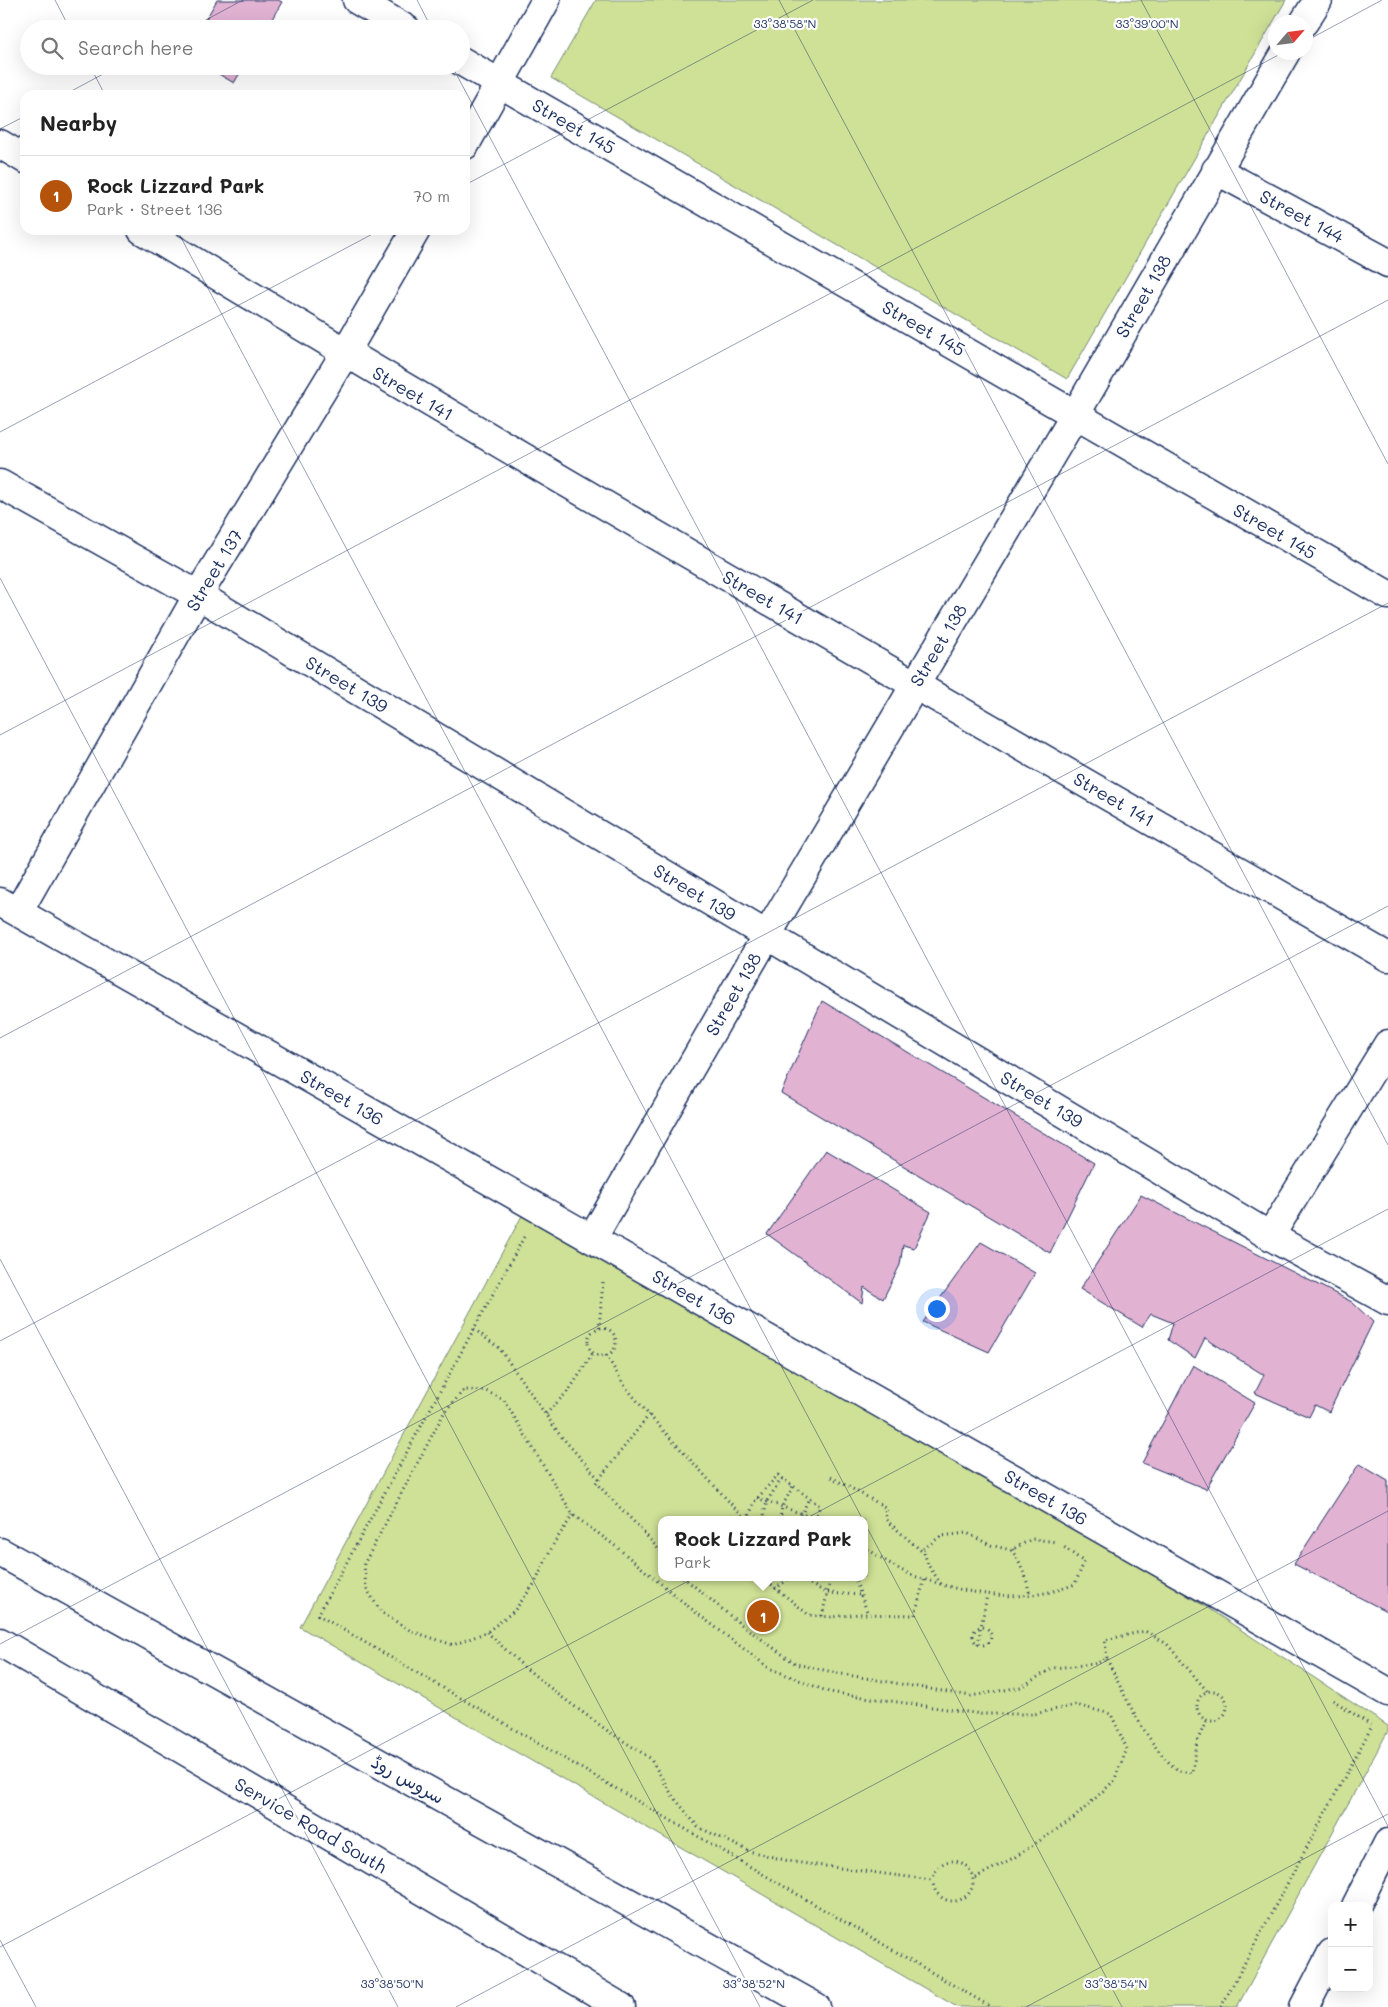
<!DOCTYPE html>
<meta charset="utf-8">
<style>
:root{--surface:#fff;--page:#f6f6f6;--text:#222;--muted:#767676;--line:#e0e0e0;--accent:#b45309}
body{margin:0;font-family:Mali,"Playpen Sans Arabic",sans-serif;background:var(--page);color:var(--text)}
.controls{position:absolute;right:15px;bottom:15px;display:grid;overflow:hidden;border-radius:10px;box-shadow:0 5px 20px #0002}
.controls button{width:45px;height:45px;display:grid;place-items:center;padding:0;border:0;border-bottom:1px solid var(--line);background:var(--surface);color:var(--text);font:25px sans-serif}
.compass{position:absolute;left:1268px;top:15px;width:45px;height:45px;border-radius:50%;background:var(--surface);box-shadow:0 5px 20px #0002;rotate:62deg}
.you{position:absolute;left:936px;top:1308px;width:18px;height:18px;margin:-12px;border:4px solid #fff;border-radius:50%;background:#1a73e8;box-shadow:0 0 0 8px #1a73e833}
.badge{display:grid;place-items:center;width:32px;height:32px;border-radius:50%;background:var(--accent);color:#fff;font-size:16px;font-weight:700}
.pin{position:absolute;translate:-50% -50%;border:2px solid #fff;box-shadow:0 1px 5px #0006}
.popup{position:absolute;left:658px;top:1516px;width:210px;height:65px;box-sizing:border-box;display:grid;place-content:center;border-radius:10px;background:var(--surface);filter:drop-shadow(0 1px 4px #0005);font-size:16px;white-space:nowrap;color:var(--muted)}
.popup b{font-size:19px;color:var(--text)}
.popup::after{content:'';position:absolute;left:50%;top:100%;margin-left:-10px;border:10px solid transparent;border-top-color:var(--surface)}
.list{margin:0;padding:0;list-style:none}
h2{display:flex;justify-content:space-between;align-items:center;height:65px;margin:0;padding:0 20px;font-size:21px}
h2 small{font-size:16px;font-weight:400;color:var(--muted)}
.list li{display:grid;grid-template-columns:32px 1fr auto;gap:15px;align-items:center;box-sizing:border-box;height:80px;padding:0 20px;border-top:1px solid var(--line)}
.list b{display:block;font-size:19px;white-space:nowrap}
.list p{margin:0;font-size:16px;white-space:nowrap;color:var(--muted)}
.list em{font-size:16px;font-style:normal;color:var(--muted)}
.icon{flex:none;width:28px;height:28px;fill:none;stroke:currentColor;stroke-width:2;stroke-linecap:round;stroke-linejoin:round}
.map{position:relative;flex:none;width:1388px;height:2007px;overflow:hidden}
.search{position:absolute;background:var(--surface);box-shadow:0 5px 20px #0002;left:20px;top:20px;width:450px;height:55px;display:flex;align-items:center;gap:12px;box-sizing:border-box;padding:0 18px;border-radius:28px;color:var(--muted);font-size:19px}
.panel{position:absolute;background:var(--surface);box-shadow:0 5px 20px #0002;left:20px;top:90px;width:450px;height:145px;border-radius:15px}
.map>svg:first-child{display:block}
</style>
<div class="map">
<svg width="1388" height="2007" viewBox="0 0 1388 2007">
<rect width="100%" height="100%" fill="#fff"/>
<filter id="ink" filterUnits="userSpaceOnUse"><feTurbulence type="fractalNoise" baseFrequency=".02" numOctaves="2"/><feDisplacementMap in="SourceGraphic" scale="10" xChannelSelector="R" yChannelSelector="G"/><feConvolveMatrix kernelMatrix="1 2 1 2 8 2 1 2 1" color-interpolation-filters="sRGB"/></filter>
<g filter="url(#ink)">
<path fill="#cfe196" stroke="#75887a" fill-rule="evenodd" d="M596 0H1286L1067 379 551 78Z
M525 1210 1008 1487 1203 1605 1388 1726V1731L1237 2007H957L300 1627ZM662 1520H864V1577H662Z"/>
<path fill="#e2b2d3" stroke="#1b2f5e" d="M217 0H278L282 2 266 29H200Z
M205 66H244L234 83Z
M822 1001 1094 1163 1050 1253 781 1093Z
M826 1150 931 1212 914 1248 903 1245 900 1265 883 1299 864 1287 862 1303 767 1234Z
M1141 1195 1352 1302 1373 1322 1329 1412 1315 1405 1309 1417 1255 1393 1264 1375 1205 1338 1195 1358 1168 1340 1173 1323 1151 1314 1142 1327 1080 1289Z
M981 1242 1035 1273 989 1352 923 1322Z
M1193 1365 1255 1403 1206 1489 1142 1463Z
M1359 1464 1388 1481V1612L1294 1564Z"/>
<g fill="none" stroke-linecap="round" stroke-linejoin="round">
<g stroke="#1b2f5e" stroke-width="31">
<path id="minor" d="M357 0 406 29
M1304 22 1318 0
M461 61 1388 595
M0 144 25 159
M465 145 546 0
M1216 170 1388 263
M142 230C553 479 971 717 1388 957
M0 484 198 595 1270 1236 1388 1301
M0 902 1388 1692
M18 912 198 595 345 353 416 230
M1270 1236 1388 1044
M592 1239 767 935 1075 415 1286 52"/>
</g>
<g stroke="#1b2f5e" stroke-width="31">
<path id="secondary" d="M0 1552 816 2007
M0 1642 621 2007
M1356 1906 1388 1843
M1304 2007 1332 1953"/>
</g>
<path stroke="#1b2f5e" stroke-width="3" stroke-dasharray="1 4" stroke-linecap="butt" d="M524 1237 318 1615 991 2007
M588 1342a14 14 0 1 1 28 0a14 14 0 1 1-28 0Z
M599 1328 603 1282
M474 1329 499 1348 560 1435 599 1479
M606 1355 624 1385 649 1415 746 1520
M546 1414 570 1389 593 1353
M649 1415 596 1483 637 1525 662 1553
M831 1477 885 1507 886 1520 925 1554
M757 1498 814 1518
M573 1515 554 1543 535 1583 514 1611 487 1632 453 1645 411 1631 381 1612 366 1588 364 1564 445 1411 464 1390 486 1391 504 1400 573 1515 614 1545 694 1611 769 1668 829 1692 981 1714H1034L1076 1705 1111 1714 1127 1749 1114 1781 1074 1818 1015 1857 973 1879
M748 1520 754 1502 778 1475 820 1506 814 1520
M763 1520 767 1501 782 1478
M780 1520 782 1507 793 1486
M799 1520 809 1498
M864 1547C877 1555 890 1564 903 1571 916 1578 929 1580 943 1585 986 1597 1032 1602 1075 1584L1084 1562 1064 1547
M1013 1549 1026 1578 1030 1595
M683 1577 739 1623 796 1664 842 1674 971 1696 1021 1687 1053 1668 1094 1664 1107 1659 1105 1640 1145 1631 1167 1644 1207 1691
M765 1577 767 1581 809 1615 832 1617 859 1614 915 1615 924 1580
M797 1577 827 1593 861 1595
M854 1577 868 1614
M941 1584 928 1565 923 1549 941 1536 967 1533 990 1545 1011 1550 1032 1539 1057 1542
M775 1589 791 1577
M822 1616 831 1577
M973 1636a9 9 0 1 1 18 0a9 9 0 1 1-18 0Z
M487 1632 522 1665 559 1695 608 1731 650 1758 672 1795 698 1827 749 1851 793 1862 932 1880
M978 1644 987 1595
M1107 1659C1121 1689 1152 1755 1180 1771 1183 1772 1188 1772 1192 1773L1198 1739 1207 1720
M1197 1706a15 15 0 1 1 30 0a15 15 0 1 1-30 0Z
M933 1881a20 20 0 1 1 40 0a20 20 0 1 1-40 0Z
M1221 2007 1372 1726 1330 1698"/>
<use href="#minor" stroke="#fff" stroke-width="28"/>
<use href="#secondary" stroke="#fff" stroke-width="28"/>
</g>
</g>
<path fill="none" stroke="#1b2f5e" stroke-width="1" stroke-opacity="0.45" d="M55 0 70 29M417 0 432 29M779 0 1388 1145M1141 0 1388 464M189 29 243 0M1306 41 1382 0M90 66 105 95M452 66 1388 1826M64 95 118 66M0 129 25 116M465 185 813 0M177 230 1122 2007M0 432 380 230M0 578 760 2007M0 735 1284 52M0 1038 1388 300M0 1259 398 2007M0 1341 1388 603M0 1644 1388 906M0 1940 36 2007M0 1947 1388 1209M456 2007 1388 1511M1026 2007 1388 1814"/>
<g text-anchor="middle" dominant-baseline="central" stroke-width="4.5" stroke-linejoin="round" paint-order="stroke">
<g font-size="18" fill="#1b2f5e" stroke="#fff">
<text transform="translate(574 126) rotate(30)">Street 145</text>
<text transform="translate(1302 216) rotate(28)">Street 144</text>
<text transform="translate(1143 296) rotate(-60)">Street 138</text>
<text transform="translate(924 328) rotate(30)">Street 145</text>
<text transform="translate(413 393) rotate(30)">Street 141</text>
<text transform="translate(1275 531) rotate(30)">Street 145</text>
<text transform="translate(214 570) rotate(-59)">Street 137</text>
<text transform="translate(763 597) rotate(30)">Street 141</text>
<text transform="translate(938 645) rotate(-59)">Street 138</text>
<text transform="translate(347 684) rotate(31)">Street 139</text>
<text transform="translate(1114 799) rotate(30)">Street 141</text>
<text transform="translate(695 892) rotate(31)">Street 139</text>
<text transform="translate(733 994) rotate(-60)">Street 138</text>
<text transform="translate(342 1097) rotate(30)">Street 136</text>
<text transform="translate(1042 1099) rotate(31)">Street 139</text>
<text transform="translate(694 1297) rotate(30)">Street 136</text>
<text transform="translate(1046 1497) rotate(30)">Street 136</text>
<text transform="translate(408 1779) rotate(29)">سروس روڈ</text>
<text transform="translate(311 1825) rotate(30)">Service Road South</text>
</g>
</g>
<g font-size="12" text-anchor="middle" fill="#1b2f5e" stroke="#fff" stroke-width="4.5" stroke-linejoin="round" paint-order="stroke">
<text x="785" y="28">33°38'58"N</text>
<text x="1147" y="28">33°39'00"N</text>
<text x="392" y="1988">33°38'50"N</text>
<text x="754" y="1988">33°38'52"N</text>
<text x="1116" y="1988">33°38'54"N</text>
</g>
</svg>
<div class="controls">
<button>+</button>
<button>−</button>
</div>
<svg class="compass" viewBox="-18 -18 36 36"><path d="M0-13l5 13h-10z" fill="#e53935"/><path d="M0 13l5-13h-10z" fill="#767676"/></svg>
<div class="you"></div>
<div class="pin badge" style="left:763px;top:1616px">1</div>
<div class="popup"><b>Rock Lizzard Park</b>Park</div>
<div class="search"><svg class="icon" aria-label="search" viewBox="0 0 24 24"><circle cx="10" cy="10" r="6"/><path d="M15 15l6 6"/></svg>Search here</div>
<section class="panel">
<h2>Nearby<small></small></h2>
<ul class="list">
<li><span class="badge">1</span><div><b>Rock Lizzard Park</b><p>Park · Street 136</p></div><em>70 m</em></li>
</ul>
</section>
</div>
